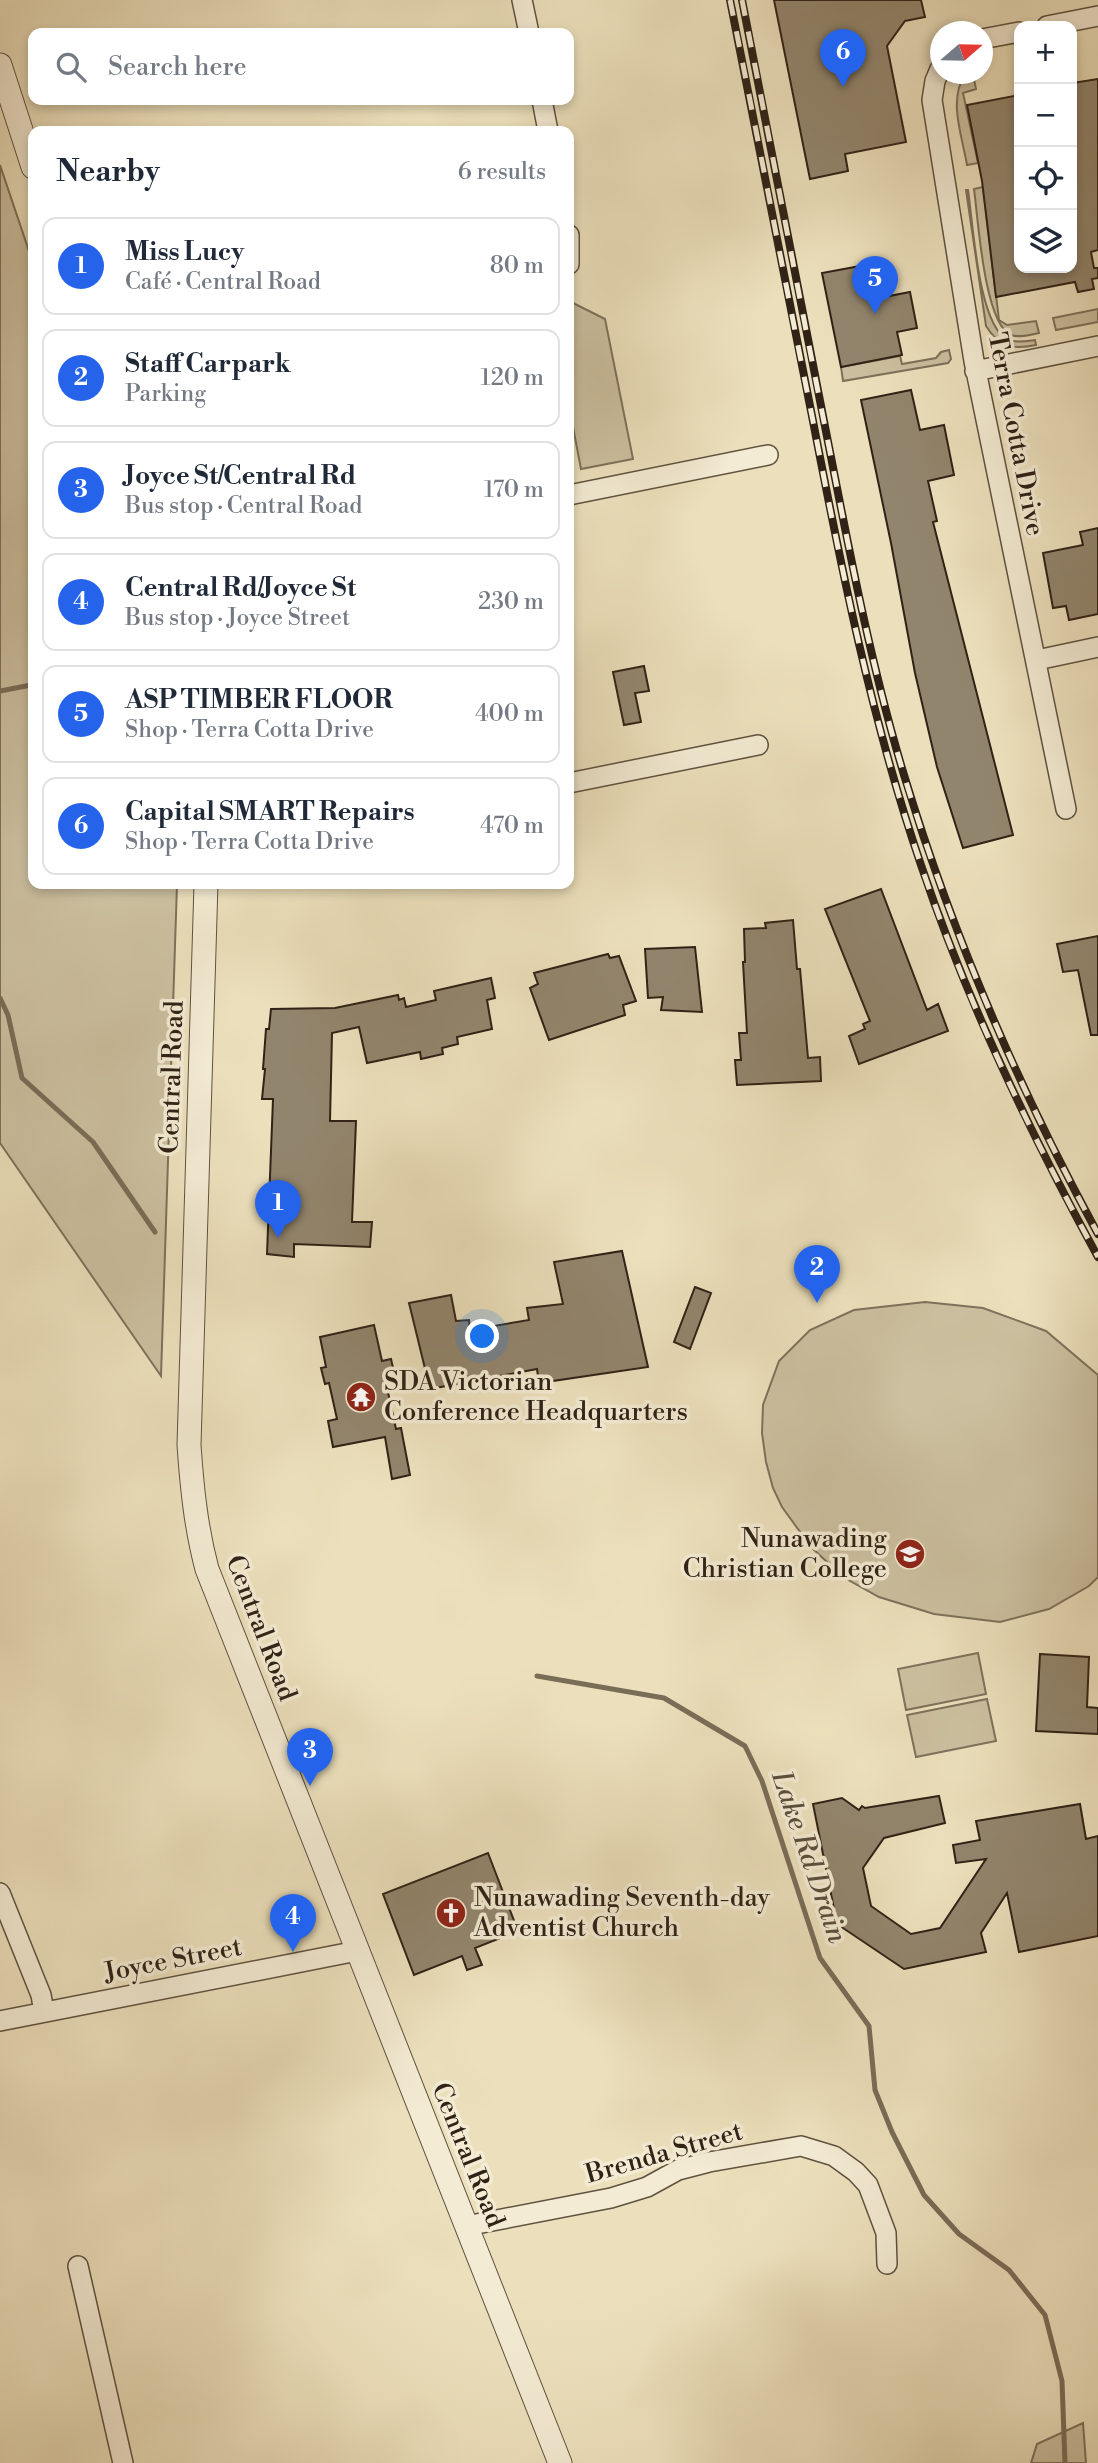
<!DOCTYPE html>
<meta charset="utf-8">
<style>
:root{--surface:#fff;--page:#f6f6f7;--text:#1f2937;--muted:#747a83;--line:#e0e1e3;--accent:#2563eb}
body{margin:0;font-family:"Libre Bodoni",serif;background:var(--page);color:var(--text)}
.controls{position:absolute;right:21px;top:21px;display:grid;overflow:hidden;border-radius:14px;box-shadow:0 4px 10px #0003}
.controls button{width:63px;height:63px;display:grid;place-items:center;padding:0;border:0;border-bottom:2px solid var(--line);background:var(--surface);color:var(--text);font:35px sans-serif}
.compass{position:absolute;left:930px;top:21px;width:63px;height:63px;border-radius:50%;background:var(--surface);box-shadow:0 4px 10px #0003;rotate:70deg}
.you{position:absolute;left:483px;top:1337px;width:24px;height:24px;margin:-18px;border:5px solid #fff;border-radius:50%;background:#1a73e8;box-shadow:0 0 0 10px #1a73e833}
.badge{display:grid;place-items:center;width:46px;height:46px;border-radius:50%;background:var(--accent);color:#fff;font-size:23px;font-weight:700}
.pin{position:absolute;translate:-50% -58px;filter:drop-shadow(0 2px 4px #0008)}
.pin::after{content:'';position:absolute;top:37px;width:24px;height:21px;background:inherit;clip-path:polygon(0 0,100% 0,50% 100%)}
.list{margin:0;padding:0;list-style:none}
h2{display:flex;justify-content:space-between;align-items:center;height:91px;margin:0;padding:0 28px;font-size:30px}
h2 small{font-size:23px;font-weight:400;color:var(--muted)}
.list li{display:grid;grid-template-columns:46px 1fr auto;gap:21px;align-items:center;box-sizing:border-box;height:98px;margin:0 14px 14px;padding:0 14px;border:2px solid var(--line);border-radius:14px}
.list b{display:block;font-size:26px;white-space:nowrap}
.list p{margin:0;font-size:23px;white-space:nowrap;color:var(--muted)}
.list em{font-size:23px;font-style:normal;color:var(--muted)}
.icon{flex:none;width:38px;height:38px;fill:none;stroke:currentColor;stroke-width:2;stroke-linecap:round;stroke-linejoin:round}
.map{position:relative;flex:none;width:1098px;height:2463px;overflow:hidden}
.search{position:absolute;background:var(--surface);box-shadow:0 4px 10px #0003;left:28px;top:28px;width:546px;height:77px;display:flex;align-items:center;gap:18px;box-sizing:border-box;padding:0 24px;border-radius:14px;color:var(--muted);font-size:26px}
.panel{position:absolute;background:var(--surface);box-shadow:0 4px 10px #0003;left:28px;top:126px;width:546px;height:763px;border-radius:14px}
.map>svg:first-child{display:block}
</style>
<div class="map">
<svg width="1098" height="2463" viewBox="0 0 1098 2463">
<rect width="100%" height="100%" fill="#ece0bc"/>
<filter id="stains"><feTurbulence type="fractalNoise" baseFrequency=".00286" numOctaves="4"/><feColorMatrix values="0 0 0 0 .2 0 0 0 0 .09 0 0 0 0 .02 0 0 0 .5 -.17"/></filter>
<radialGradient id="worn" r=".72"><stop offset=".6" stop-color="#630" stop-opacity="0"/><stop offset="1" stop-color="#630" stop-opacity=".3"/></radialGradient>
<path fill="#ccc0a0" stroke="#7e715c" stroke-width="2" d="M965 74H973L976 89 963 93 978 163 967 165C962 135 948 101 965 74Z
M0 165 33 263V884H177L161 1376 0 1143Z
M983 187 999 320 1007 325 1036 321 1039 333C1030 335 1020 338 1011 335 984 324 978 217 974 189Z
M966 190H968C973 222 978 326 1008 340 1017 343 1027 341 1035 340L1036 345C1013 350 999 347 986 326Z
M569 301 605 319 633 459 581 469 569 406Z
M1098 309V322L1056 330 1053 318Z
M949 350 951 359 948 363 843 381 841 367 900 356 902 364 936 358 941 352Z
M925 1302 983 1308 1046 1331 1098 1375V1577L1089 1586 1049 1609 1000 1622 934 1614 879 1597 843 1577 811 1547 782 1507 773 1488 766 1462 762 1433 763 1405 779 1361 810 1330 854 1310Z
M978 1653 986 1694 906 1710 898 1669Z
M987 1699 996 1741 916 1757 907 1715Z
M1083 2423 1086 2463H1031L1037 2444Z"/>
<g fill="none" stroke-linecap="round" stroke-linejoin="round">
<path stroke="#7a6d58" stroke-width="5" d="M0 691 31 685
M0 998 8 1015 22 1078 93 1142 155 1232
M537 1676 664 1698 745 1746 762 1781 820 1958 869 2026 875 2090 892 2132 924 2195 959 2234 1009 2270 1045 2315 1062 2381 1065 2463"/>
</g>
<path fill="#92856d" stroke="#302217" stroke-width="2" d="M774 0H921L925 17 905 21 887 46 906 142 845 154 848 171 810 179Z
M1098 79V250L1091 252 1094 268H1098V278L1092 279 1094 289 1078 292 1075 282 996 297 982 181 967 105 1019 95V268H1072V83Z
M882 262 889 296 910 292 917 328 897 332 902 355 841 367 822 273Z
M911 390 920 430 944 425 954 475 928 481 937 521 933 522 1013 835 963 848 937 767 915 673 891 543 861 400Z
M1098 528V614L1069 620 1066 606 1053 608 1043 553 1083 545 1080 532Z
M644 666 649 691 635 693 641 722 624 725 613 672Z
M881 889 927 1010 938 1004 948 1031 859 1064 849 1036 865 1029 863 1024 870 1021 825 909Z
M793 920 797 969H800L808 1058 820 1057 821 1081 737 1085 735 1060H741L739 1033H747L743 962H745L744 929 766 928 765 923Z
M1098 936V1035H1091L1078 970 1063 972 1057 944Z
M695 947 702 1012 661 1010 663 997 648 998 645 949Z
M608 954 610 958 619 956 636 1001 623 1005 625 1015 549 1040 530 988 538 984 534 973Z
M491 978 495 998 487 1000 492 1029 457 1037 458 1044 442 1048 443 1054 421 1059 420 1052 367 1063 359 1027 332 1033 330 1121H356L352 1222H372L370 1247 294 1244V1257L267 1254 273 1099H262L265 1069H263L266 1029H269L271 1009 335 1008 398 995 399 1000 404 998 406 1007 436 1000 434 991Z
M622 1251 648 1367 539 1383 537 1369 430 1389 409 1303 451 1295 456 1321 469 1320 470 1330 529 1320 527 1308 563 1304 554 1262Z
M695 1287 711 1293 690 1349 674 1342Z
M374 1325 382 1361 391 1359 396 1381 386 1383 396 1429 401 1428 410 1475 392 1479 385 1437 333 1447 328 1421 337 1419 329 1383 325 1384 321 1368 326 1367 320 1337Z
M1040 1654 1089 1657 1087 1707 1098 1708V1734L1036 1731Z
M939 1796 945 1823 884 1838 863 1868 871 1906 911 1934 940 1928 986 1859 956 1863 953 1845 980 1840 976 1821 1080 1804 1086 1839 1098 1836V1936L1019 1952 1007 1893 981 1933 986 1952 904 1969 837 1924 813 1804 842 1798 859 1810 862 1806 865 1808Z
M488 1853 518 1931 475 1948 482 1965 467 1970 462 1956 414 1975 383 1894Z"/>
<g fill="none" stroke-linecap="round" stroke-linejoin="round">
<g stroke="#5f5240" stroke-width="22">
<path id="minor" d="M522 0 529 33
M1047 26 1098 16
M982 39 1019 32
M940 69 935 81 932 100 974 361 1066 809
M542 100 548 131
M569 235V264
M975 371 1098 346
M569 495 768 455
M1037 660 1098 647
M569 783 758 745
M0 1893 41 1995 44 2012
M0 2021 357 1951
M466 2226 611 2198 647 2187 678 2170 709 2162 801 2146 834 2156 856 2172 868 2185 886 2233 887 2264
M78 2266 123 2463"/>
</g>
<g stroke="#5f5240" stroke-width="25">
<path id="tertiary" d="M0 65 33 167
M206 884 189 1445C192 1488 196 1528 207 1569L560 2463"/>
</g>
<use href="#minor" stroke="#f3ebd3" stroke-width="19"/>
<use href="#tertiary" stroke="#f3ebd3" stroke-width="23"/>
<g stroke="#302217" stroke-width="8">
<path id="rail" d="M730 0C758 138 784 277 812 416 841 567 871 719 921 865 967 1002 1029 1131 1098 1257
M742 0C772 151 800 302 830 452 851 560 872 669 904 775 952 934 1018 1087 1098 1234"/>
</g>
<use href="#rail" stroke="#f3ebd3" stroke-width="5" stroke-dasharray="16" stroke-linecap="butt"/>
</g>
<defs>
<g id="temple-disc" transform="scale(1.575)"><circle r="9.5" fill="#8f2418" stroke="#f3ebd3"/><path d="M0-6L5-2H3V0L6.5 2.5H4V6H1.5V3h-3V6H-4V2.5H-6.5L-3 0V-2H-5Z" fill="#fff"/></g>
<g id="school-disc" transform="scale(1.575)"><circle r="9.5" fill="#8f2418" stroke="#f3ebd3"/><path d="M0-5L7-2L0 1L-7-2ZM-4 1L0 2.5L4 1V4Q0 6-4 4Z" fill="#fff"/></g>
<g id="church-disc" transform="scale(1.575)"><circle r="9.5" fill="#8f2418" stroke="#f3ebd3"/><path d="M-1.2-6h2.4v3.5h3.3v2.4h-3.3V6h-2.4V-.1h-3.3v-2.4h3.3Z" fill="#fff"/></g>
</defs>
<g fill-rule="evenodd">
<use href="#temple-disc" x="361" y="1397"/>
<use href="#school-disc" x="910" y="1554"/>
<use href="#church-disc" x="451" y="1913"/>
</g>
<g text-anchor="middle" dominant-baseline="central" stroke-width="7" stroke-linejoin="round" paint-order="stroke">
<g font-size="26" fill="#302217" stroke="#f3ebd3">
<text transform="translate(1016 434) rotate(79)">Terra Cotta Drive</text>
<text transform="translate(172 1077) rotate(-88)">Central Road</text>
<text transform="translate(261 1628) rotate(69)">Central Road</text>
<text transform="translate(173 1960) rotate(-11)">Joyce Street</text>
<text transform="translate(664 2153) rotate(-16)">Brenda Street</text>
<text transform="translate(468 2155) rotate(68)">Central Road</text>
</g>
<g font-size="26" fill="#302217" stroke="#f3ebd3" text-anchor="start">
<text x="384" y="1382">SDA Victorian<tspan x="384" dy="30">Conference Headquarters</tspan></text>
<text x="887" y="1539" text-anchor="end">Nunawading<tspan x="887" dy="30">Christian College</tspan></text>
<text x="474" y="1898">Nunawading Seventh-day<tspan x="474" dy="30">Adventist Church</tspan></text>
</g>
<g font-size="28" font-style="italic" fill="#5b4e3d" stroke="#f3ebd3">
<text transform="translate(809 1857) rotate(71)">Lake Rd Drain</text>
</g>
</g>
<rect width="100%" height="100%" filter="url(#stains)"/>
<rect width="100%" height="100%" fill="url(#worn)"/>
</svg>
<div class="controls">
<button>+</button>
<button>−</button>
<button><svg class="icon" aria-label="locate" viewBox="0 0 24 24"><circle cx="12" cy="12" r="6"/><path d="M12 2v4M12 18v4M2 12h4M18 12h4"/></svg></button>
<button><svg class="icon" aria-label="layers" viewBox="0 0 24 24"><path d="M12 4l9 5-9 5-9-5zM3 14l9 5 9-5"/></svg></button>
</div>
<svg class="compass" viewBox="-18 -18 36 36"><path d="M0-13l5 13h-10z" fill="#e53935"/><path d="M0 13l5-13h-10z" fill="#747a83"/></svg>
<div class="you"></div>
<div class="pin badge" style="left:278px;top:1238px">1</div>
<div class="pin badge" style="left:817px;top:1303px">2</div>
<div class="pin badge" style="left:310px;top:1786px">3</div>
<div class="pin badge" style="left:293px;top:1952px">4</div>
<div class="pin badge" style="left:875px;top:314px">5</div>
<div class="pin badge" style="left:843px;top:87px">6</div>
<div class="search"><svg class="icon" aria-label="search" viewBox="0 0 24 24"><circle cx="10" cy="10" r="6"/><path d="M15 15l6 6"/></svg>Search here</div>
<section class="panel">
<h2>Nearby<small>6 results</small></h2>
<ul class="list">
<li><span class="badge">1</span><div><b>Miss Lucy</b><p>Café · Central Road</p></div><em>80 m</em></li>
<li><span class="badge">2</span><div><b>Staff Carpark</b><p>Parking</p></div><em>120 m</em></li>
<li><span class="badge">3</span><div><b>Joyce St/Central Rd</b><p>Bus stop · Central Road</p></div><em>170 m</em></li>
<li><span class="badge">4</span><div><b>Central Rd/Joyce St</b><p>Bus stop · Joyce Street</p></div><em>230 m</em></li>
<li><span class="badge">5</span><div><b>ASP TIMBER FLOOR</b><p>Shop · Terra Cotta Drive</p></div><em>400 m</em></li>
<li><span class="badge">6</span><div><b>Capital SMART Repairs</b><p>Shop · Terra Cotta Drive</p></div><em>470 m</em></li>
</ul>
</section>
</div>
